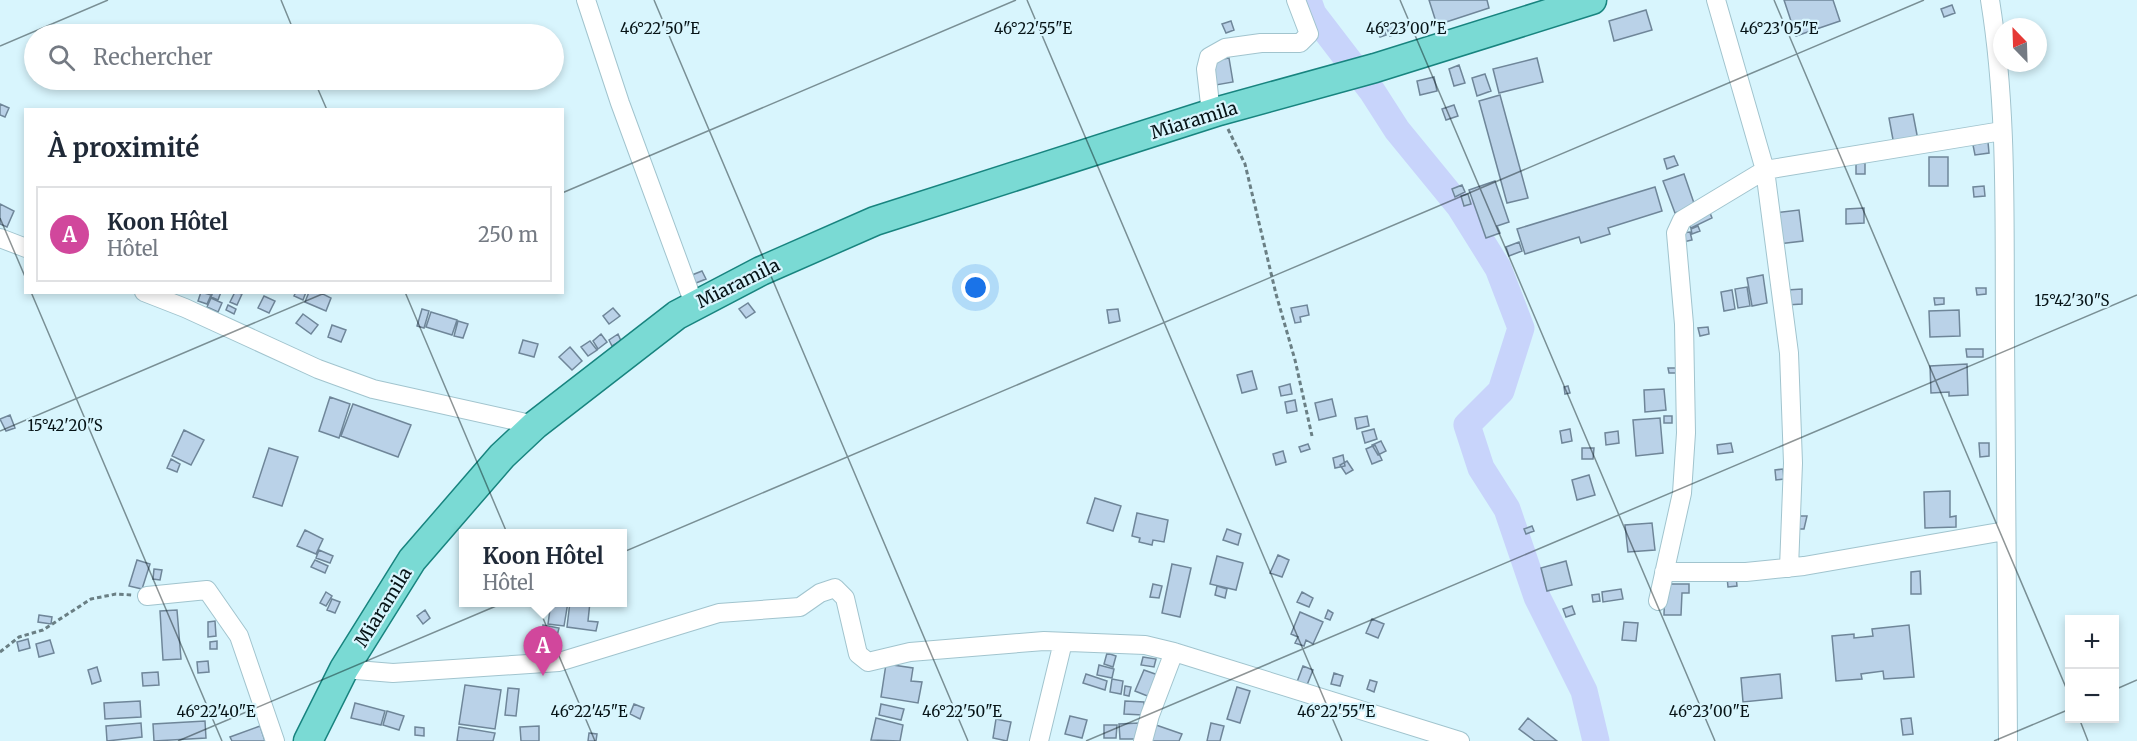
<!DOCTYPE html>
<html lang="fr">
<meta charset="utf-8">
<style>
:root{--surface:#fff;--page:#f6f6f7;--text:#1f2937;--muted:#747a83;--line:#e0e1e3;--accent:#0f766e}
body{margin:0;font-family:Merriweather,serif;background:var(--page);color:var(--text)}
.controls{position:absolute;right:18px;bottom:18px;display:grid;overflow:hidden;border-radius:0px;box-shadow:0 3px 9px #0003}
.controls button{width:54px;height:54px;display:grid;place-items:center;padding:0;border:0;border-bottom:2px solid var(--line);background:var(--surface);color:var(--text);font:30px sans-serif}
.compass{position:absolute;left:1993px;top:18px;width:54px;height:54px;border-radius:50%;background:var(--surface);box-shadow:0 3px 9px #0003;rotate:337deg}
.you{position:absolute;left:976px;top:288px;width:21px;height:21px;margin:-15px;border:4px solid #fff;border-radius:50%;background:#1a73e8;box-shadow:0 0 0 9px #1a73e833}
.badge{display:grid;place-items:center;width:39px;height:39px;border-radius:50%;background:var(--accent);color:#fff;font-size:20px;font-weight:700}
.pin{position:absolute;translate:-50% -50px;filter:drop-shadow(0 2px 3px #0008)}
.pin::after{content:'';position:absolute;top:32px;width:21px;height:18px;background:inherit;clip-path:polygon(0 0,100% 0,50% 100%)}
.popup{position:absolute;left:459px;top:529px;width:168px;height:78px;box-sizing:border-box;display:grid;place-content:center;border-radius:0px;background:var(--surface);filter:drop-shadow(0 2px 4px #0005);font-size:20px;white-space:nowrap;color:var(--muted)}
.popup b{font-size:22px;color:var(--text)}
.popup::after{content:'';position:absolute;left:50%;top:100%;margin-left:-12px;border:12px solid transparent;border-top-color:var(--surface)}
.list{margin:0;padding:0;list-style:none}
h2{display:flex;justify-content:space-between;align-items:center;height:78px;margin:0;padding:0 24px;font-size:26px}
h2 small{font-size:20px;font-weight:400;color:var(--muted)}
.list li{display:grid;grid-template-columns:39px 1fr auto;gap:18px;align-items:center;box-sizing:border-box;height:96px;margin:0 12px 12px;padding:0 12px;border:2px solid var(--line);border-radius:0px}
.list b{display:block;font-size:22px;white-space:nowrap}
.list p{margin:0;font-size:20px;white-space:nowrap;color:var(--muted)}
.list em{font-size:20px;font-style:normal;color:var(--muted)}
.icon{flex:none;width:33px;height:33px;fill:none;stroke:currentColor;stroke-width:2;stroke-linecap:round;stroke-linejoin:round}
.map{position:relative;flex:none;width:2137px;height:741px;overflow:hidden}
.search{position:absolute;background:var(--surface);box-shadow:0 3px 9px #0003;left:24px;top:24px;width:540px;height:66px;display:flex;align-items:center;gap:15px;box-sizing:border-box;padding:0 21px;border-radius:33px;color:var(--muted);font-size:22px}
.panel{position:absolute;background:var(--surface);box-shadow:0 3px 9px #0003;left:24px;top:108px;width:540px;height:186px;border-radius:0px}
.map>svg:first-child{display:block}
</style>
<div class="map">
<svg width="2137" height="741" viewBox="0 0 2137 741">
<rect width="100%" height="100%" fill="#d8f5fd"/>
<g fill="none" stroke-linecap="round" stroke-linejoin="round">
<path stroke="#c8d4fb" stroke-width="27" d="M1308 0 1313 14 1372 91 1397 130 1460 207 1498 268 1521 328 1501 391 1467 425 1481 468 1507 509 1537 597 1584 691 1596 741"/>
</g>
<path fill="#bad2e8" stroke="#6f8699" stroke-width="1.5" d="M1429 0H1487L1489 8 1437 25Z
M1784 0H1833L1840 21 1796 36Z
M1952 5 1955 13 1944 17 1941 9Z
M1646 10 1652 30 1614 41 1609 21Z
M1231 21 1234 30 1226 33 1222 24Z
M1401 21 1404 31 1390 36 1386 26Z
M1383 27 1386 35 1380 37 1377 30Z
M1229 58 1233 82 1216 85 1212 61Z
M1537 58 1543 82 1499 93 1493 69Z
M1459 65 1465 83 1454 86 1449 69Z
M1485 74 1491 91 1477 96 1472 78Z
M1434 77 1437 91 1420 95 1417 81Z
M1500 95 1528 198 1507 203 1479 101Z
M0 104 9 108 5 117 0 115Z
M1454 105 1458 116 1446 120 1442 109Z
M1913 114 1918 140 1894 145 1889 118Z
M1988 142 1989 153 1975 155 1973 145Z
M1674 156 1678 165 1667 169 1664 159Z
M1929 157H1948V186H1929Z
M1856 163H1865V174H1856Z
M1684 174 1695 206 1675 213 1663 181Z
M1495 181 1509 222 1497 226 1500 233 1486 238 1469 190Z
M1462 185 1465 192 1455 197 1452 189Z
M1984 186 1985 196 1974 197 1973 187Z
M1655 187 1662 211 1608 228 1610 234 1581 243 1579 237 1525 254 1517 229Z
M1468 194 1471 204 1464 206 1461 196Z
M0 204 14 211 7 227 0 224Z
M1708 208 1712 218 1691 228 1686 219Z
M1864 208V223L1846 224V209Z
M1799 210 1803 241 1777 244 1773 213Z
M1698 226 1700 231 1692 234 1691 229Z
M1690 232 1692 240 1683 242 1682 233Z
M1519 242 1522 251 1509 256 1506 247Z
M702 271 706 279 696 283 692 275Z
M1763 275 1767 303 1752 306 1747 278Z
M1747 287 1750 306 1738 308 1735 289Z
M1976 288H1986V294L1977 295Z
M1802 289V304L1787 305V290Z
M1732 290 1735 309 1724 311 1721 292Z
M201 292 211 295 207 304 198 301Z
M213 292H221L218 300 211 297Z
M235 292 242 294 237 305 230 302Z
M296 292H306L303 300 294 296Z
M309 292H319L331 298 326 311 305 302Z
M264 296 275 301 269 313 258 308Z
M211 298 222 303 218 312 207 307Z
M1934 298H1944V304L1935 305Z
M748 303 755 312 746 318 739 309Z
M228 305 236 309 234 314 226 310Z
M1307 305 1309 315 1300 317 1301 322 1295 323 1291 308Z
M613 308 620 316 609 324 603 316Z
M422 309 429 311 424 328 417 326Z
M1118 309 1120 321 1109 323 1107 310Z
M1959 310 1960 336 1930 337 1929 311Z
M431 312 457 320 452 335 426 327Z
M303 314 318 325 311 334 296 323Z
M458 321 468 324 463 338 454 336Z
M332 325 346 330 341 342 328 337Z
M1708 327 1709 334 1700 336 1698 328Z
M601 334 607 342 598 349 593 341Z
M618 334 621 341 612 346 609 340Z
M523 340 538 344 534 357 519 353Z
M590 341 597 350 588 356 581 347Z
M570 347 582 361 572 370 559 357Z
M1966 349H1983V357H1967Z
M1967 364 1968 395 1949 396V392L1931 393 1930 366Z
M1668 368H1676V373H1669Z
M1252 371 1257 389 1242 393 1237 375Z
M1290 384 1292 394 1281 396 1279 387Z
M1568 386 1570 393 1565 394 1564 387Z
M1664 389 1666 410 1645 412 1644 390Z
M330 397 350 404 339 438 319 431Z
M1332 399 1336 416 1319 420 1315 403Z
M1295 400 1297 411 1287 413 1285 402Z
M353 404 411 425 398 457 341 436Z
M10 415 15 428 6 431 0 419Z
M1367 416 1369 426 1357 429 1355 418Z
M1664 416H1672V423H1664Z
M1660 418 1663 453 1636 456 1633 420Z
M1374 429 1377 439 1365 443 1362 432Z
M1570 429 1572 441 1562 443 1560 431Z
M184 430 204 440 191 465 172 456Z
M1618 431 1619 443 1606 445 1605 433Z
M1381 441 1386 451 1378 455 1372 445Z
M1731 443 1733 452 1718 454 1717 445Z
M1979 443H1989V456L1980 457Z
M1308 444 1310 449 1301 452 1299 447Z
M1375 445 1382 460 1372 464 1366 449Z
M269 448 298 457 282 506 253 497Z
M1582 448H1594L1593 459H1582Z
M1283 451 1286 462 1276 465 1273 454Z
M1343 455 1345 466 1335 468 1333 458Z
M171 459 180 464 177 472 167 468Z
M1347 461 1353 470 1346 474 1340 465Z
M1783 469 1784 479 1776 480 1775 470Z
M1589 475 1595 495 1577 500 1572 480Z
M1950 491V517L1956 516V527L1925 528 1924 492Z
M1095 498 1121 506 1113 531 1087 523Z
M1137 513 1168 520 1164 542 1153 540 1152 545 1139 542 1140 538 1132 536Z
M1797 516H1807L1804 529H1797Z
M1652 523 1655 550 1628 552 1625 525Z
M1532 526 1534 531 1526 534 1524 529Z
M1227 529 1241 534 1238 545 1223 540Z
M305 530 323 539 316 554 297 546Z
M319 550 333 556 330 563 316 558Z
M1278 555 1289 560 1282 577 1270 573Z
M1217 556 1243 563 1236 590 1210 584Z
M137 560 150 564 142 589 129 586Z
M315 560 328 566 325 573 311 567Z
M1566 561 1572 585 1547 591 1541 568Z
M1172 564 1191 568 1180 617 1162 613Z
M154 569 162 570 160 580 153 579Z
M1920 571 1921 594H1911V572Z
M1736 576 1737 586 1728 587 1727 577Z
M1153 584 1162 586 1159 598 1150 597Z
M1665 584H1689V593H1682L1681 615H1664Z
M1217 586 1227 589 1225 598 1215 595Z
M1621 589 1623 599 1603 602 1602 592Z
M326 592 332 596 326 606 320 603Z
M1302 592 1313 598 1309 607 1297 602Z
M1599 594 1600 601 1593 602 1592 595Z
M332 599 340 602 335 613 327 610Z
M551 602H568L564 626 548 624Z
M570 602H590L588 621 598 622 596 631 567 627Z
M1572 606 1575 614 1566 617 1563 609Z
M177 610 181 659 163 660 160 611Z
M425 610 430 618 423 624 417 616Z
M1328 610 1333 613 1330 620 1325 618Z
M1300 612 1323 622 1313 644 1306 640 1304 646 1295 643 1298 637 1291 634Z
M39 615 52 617 51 624 38 622Z
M1372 619 1384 624 1378 638 1366 633Z
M215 621 216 636 208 637V622Z
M1624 622 1638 623 1636 641 1622 640Z
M543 625 559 628 557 636 542 634Z
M1909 625 1914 677 1884 679 1883 671 1861 674 1862 679 1836 681 1832 636 1854 634V638L1873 636 1872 629Z
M28 639 30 648 19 651 17 642Z
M50 640 54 653 39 657 36 644Z
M217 641V649H210V642Z
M1107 653 1116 656 1113 667 1104 664Z
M1143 657 1156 659 1154 667 1141 665Z
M208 661 209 672 198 673 197 662Z
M886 664 913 668 911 681 922 682 918 703 881 697Z
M1099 665 1114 669 1112 678 1097 675Z
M1303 666 1313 670 1307 685 1297 682Z
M97 667 101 681 92 684 88 670Z
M1144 670 1158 675 1150 697 1135 691Z
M158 672 159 685 143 686 142 673Z
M1334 673 1343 676 1340 686 1331 684Z
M1086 674 1107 681 1105 690 1083 683Z
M1780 674 1782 698 1743 702 1741 678Z
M1112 679 1123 681 1121 694 1110 692Z
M1370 680 1377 682 1374 692 1367 689Z
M465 685 501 690 495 729 459 724Z
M1125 686 1131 687 1129 696 1124 695Z
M1237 687 1250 691 1240 723 1227 719Z
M508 688 519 689 516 716 505 715Z
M140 701 141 717 105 719 104 703Z
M1125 701 1144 702 1143 715 1124 714Z
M355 703 385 711 381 725 351 718Z
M634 704 644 708 640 719 630 714Z
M881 704 904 709 901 720 879 715Z
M387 711 404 716 399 730 383 725Z
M1070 716 1087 720 1082 738 1065 734Z
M876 718 903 725 900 741 871 740Z
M1528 718 1557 741H1535L1519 729Z
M1911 718 1913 734 1903 735 1901 719Z
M996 719 1011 722 1007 741 993 738Z
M205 721 206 738 154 741 153 724Z
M141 723 142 737 107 741 106 726Z
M1139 723 1140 739H1120L1119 724Z
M1211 723 1224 726 1220 741H1207Z
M1104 725H1117L1116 738H1104Z
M1156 725 1182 734 1179 741H1151Z
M260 726 265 741H232L230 737Z
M539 726V741H521L520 727Z
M415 727 424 728V736L415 735Z
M459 727 495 733 493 741H457Z
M589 733 597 734 596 741H588Z"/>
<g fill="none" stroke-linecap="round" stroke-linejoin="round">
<g stroke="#a1c4ce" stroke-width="20">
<path id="street" d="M586 0 620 103 694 304
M1716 0 1765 170 1789 353 1793 463 1789 568
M1990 0C2008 111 2004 224 2005 336 2005 471 2006 606 2008 741
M1211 113 1206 69 1209 57 1225 48 1261 43H1300L1309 34 1296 0
M0 238 26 248
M144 292 185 308 318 369 373 389 535 425
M1664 572H1746L1804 566 2005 531
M147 596 207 590 239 636 275 741
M1658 601 1682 493 1686 433 1684 324 1676 233 1682 220 1765 170 2002 131
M344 669 393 673 559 662 719 613 800 607 820 593 835 588 845 598 858 654 868 662 910 652 1044 641 1145 645 1174 652 1460 741
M1039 741 1063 642
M1143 741 1150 715 1174 652"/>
</g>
<g stroke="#18847f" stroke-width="31">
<path id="primary" d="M308 741 344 669 412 560 502 456 535 425 677 315 761 271 875 221 1219 111 1375 68 1592 0"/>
</g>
<path stroke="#6a7f84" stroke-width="3" stroke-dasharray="4.5 3" stroke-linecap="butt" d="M1228 129 1245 164 1276 294 1295 360 1312 436
M0 652 19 637 43 630 91 599 116 594 133 595"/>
<use href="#street" stroke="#fff" stroke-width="18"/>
<use href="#primary" stroke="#7adad4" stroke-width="28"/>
</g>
<path fill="none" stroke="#061316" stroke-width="1.5" stroke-opacity="0.45" d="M281 0 295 34M654 0 968 741M1027 0 1342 741M1400 0 1715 741M1774 0 2070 697M0 46 108 0M314 80 327 110M562 193 1016 0M0 218 26 279M31 292 222 741M405 292 595 741M0 431 327 292M2114 690 2137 680M2079 718 2088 741M178 741 1924 0M1086 741 2137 295M1994 741 2070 709"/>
<g text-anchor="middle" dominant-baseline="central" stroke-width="4.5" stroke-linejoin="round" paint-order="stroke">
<g font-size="18" fill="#061316" stroke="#d8f5fd">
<text transform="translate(1194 120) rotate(-17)">Miaramila</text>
<text transform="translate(738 283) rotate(-26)">Miaramila</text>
<text transform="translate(383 607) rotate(-58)">Miaramila</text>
</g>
</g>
<g font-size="15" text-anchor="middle" fill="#061316" stroke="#d8f5fd" stroke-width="4.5" stroke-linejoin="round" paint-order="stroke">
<text x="660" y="34">46°22'50"E</text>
<text x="1033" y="34">46°22'55"E</text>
<text x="1406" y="34">46°23'00"E</text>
<text x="1779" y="34">46°23'05"E</text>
<text x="2072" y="306">15°42'30"S</text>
<text x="65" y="431">15°42'20"S</text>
<text x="216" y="717">46°22'40"E</text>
<text x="589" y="717">46°22'45"E</text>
<text x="962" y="717">46°22'50"E</text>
<text x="1336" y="717">46°22'55"E</text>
<text x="1709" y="717">46°23'00"E</text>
</g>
</svg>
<div class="controls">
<button>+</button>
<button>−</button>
</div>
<svg class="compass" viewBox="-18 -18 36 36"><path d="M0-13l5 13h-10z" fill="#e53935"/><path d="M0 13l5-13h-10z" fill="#747a83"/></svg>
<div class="you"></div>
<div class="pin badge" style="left:543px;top:676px;background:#d1479c">A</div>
<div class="popup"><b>Koon Hôtel</b>Hôtel</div>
<div class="search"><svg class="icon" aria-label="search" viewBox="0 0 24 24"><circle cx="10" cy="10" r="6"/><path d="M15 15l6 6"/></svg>Rechercher</div>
<section class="panel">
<h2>À proximité<small></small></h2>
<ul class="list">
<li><span class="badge" style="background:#d1479c">A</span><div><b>Koon Hôtel</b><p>Hôtel</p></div><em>250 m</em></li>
</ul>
</section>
</div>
